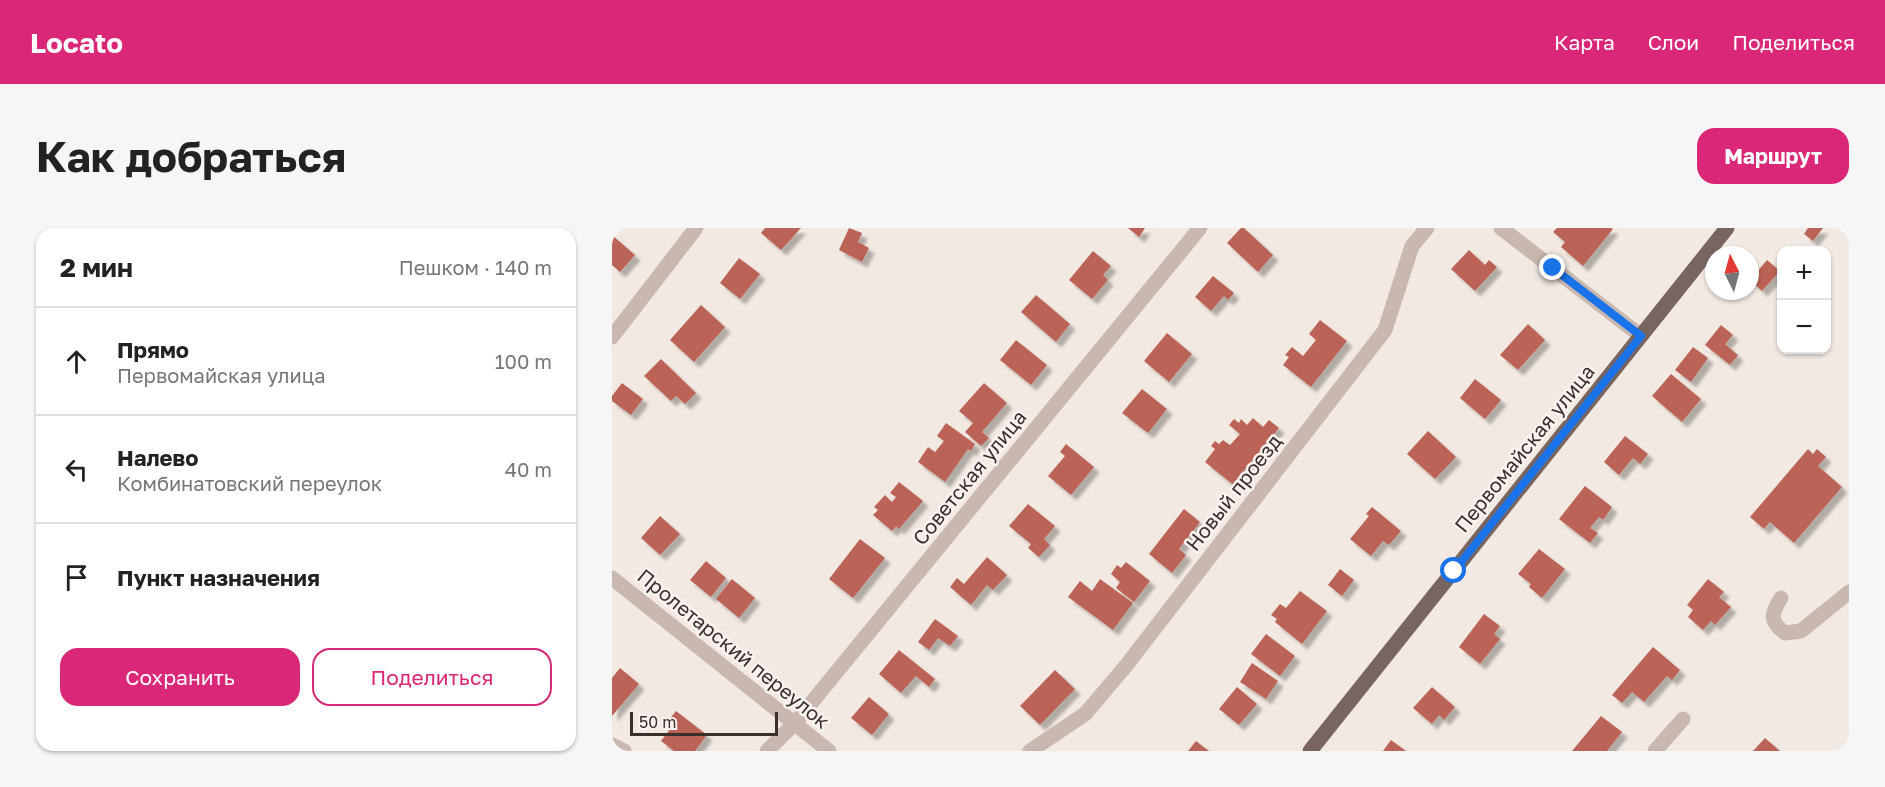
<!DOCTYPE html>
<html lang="ru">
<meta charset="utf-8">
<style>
:root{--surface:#fff;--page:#f6f6f6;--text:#222;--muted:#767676;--line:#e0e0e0;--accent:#db2777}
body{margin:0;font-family:"Golos Text",sans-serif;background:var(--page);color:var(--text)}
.controls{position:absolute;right:18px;top:18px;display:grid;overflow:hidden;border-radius:12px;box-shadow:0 2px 4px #0004}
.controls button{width:54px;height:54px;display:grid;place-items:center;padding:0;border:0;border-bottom:2px solid var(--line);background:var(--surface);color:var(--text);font:30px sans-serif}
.compass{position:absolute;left:1093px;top:18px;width:54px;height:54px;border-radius:50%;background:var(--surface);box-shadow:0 2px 4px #0004;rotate:354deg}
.scale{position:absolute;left:18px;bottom:15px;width:148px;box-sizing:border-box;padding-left:6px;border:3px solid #392f2c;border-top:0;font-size:16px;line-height:21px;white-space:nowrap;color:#392f2c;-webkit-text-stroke:4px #faf3ef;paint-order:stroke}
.stop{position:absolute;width:18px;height:18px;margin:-14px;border:4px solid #1a73e8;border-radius:50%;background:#fff}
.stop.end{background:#1a73e8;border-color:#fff;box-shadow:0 2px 6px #0008}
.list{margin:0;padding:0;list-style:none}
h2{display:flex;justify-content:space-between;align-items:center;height:78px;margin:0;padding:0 24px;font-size:26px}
h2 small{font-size:20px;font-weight:400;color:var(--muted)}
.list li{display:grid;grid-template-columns:39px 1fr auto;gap:18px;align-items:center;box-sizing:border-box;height:108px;padding:0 24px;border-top:2px solid var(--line)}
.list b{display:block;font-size:22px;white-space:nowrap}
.list p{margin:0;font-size:20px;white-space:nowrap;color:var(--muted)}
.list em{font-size:20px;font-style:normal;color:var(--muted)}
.actions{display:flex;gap:12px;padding:18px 24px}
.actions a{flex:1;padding:14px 0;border:2px solid var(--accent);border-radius:18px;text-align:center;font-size:21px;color:var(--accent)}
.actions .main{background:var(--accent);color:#fff}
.icon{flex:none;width:33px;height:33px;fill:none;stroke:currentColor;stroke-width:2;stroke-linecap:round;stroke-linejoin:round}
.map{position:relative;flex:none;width:1237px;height:523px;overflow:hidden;border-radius:18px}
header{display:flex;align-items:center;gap:36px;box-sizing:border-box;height:84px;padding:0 30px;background:var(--accent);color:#fff}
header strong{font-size:28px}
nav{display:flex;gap:33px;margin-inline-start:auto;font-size:21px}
.intro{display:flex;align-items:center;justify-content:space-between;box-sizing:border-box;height:144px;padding:0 36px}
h1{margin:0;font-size:42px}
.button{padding:15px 27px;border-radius:18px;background:var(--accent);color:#fff;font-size:21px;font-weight:700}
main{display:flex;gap:36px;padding:0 36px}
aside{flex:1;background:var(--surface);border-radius:18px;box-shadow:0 2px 4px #0004}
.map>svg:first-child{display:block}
</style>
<header>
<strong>Locato</strong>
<nav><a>Карта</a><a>Слои</a><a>Поделиться</a></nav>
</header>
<div class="intro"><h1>Как добраться</h1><a class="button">Маршрут</a></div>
<main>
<aside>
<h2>2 мин<small>Пешком · 140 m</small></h2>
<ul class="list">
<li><svg class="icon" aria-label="ahead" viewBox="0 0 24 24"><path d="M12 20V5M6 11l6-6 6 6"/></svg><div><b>Прямо</b><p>Первомайская улица</p></div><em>100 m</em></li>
<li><svg class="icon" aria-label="left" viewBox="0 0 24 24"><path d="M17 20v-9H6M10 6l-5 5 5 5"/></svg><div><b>Налево</b><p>Комбинатовский переулок</p></div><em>40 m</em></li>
<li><svg class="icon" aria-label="arrive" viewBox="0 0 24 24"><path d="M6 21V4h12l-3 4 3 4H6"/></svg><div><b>Пункт назначения</b></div></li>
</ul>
<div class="actions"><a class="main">Сохранить</a><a>Поделиться</a></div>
</aside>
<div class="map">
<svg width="1237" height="523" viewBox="0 0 1237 523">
<defs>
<filter id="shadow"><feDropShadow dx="5.5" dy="5.5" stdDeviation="1.5" flood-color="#0004"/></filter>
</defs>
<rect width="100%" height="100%" fill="#f2e9e2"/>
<path fill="#bb6457" filter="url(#shadow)" d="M153 0H189L169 22 149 5Z
M237 0 250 5 246 14 257 20 250 34 227 22Z
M516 0H533L527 9Z
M629 0H632L661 27 646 44 615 15Z
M945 0H999L1001 1 971 38 949 19 953 14 941 4Z
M1196 0H1211L1201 13 1192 6Z
M0 7 23 27 8 44 0 37Z
M857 22 873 37 877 32 885 39 863 63 839 41Z
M481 23 499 38 491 47 496 52 480 71 457 52Z
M127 30 148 46 128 71 108 55Z
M1155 32 1168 43 1150 63 1138 52Z
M601 48 622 65 616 72 612 68 599 83 583 69Z
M424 67 458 96 444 114 409 84Z
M89 77 113 99 82 134 58 112Z
M708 92 735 113 699 159 671 137 677 129 673 127 680 119 691 128 704 112 697 106Z
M916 96 933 112 906 142 888 127Z
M1109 97 1121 107 1113 116 1126 127 1118 137 1093 117Z
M555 105 580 126 557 154 532 133Z
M404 112 435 137 419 157 388 132Z
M1081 119 1096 130 1079 154 1063 142Z
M49 131 84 165 73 176 64 168 59 173 32 148Z
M1059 146 1089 171 1070 194 1040 168Z
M863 151 889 172 873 191 848 170Z
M10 155 31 171 19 187 0 173V168Z
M372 155 395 175 370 204 377 210 369 218 353 204 361 195 347 183Z
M530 161 555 181 536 205 510 185Z
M641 190 651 199 657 192 667 200 628 247 631 250 624 259 593 234 603 221 599 218 603 213 607 216 611 212 618 217 628 206 617 197 622 191 627 195 629 191 635 197Z
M334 195 363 216 359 223 356 221 333 254 306 234 316 219 323 224 332 213 325 208Z
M816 203 844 229 823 251 795 226Z
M1013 208 1036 226 1028 236 1021 230 1007 247 992 234Z
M454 216 482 239 459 267 436 248 453 228 448 224Z
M1196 221 1201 226 1205 221 1214 229 1206 238 1230 259 1182 315 1158 294 1152 301 1138 289Z
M287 254 311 273 287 301 284 298 280 303 261 287 266 282 262 279 273 267 280 274 284 269 278 265Z
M973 258 1000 279 991 292 987 289 978 300 986 305 978 315 947 291Z
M416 276 443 298 432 311 438 317 427 329 416 320 419 316 397 298Z
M760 279 789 303 777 317 771 313 759 328 738 311 757 288 754 286Z
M572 281 588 294 567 321 574 327 560 345 537 326Z
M48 288 68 306 48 327 29 310Z
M248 311 273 330 241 370 217 351Z
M927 321 953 341 930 370 917 359 919 356 906 346Z
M375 329 395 347 381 362 375 357 359 377 338 359 345 350 352 356Z
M94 333 114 350 99 369 78 352Z
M514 334 538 353 522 374 504 360 508 354 499 346 505 337 509 340Z
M728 341 742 352 730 368 716 357Z
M120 351 143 370 127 390 104 371Z
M488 351 521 375 501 402 456 369 468 353 480 363Z
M1096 351 1112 364 1107 369 1119 379 1103 397 1099 393 1091 402 1076 389 1081 382 1075 377Z
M688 363 715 383 690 416 663 394 665 391 659 387 668 376 674 380Z
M872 386 888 398 882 406 888 411 868 436 847 419Z
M323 391 346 408 338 418 326 410 317 422 306 414Z
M654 406 683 428 668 448 639 426Z
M1041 419 1068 442 1060 452 1055 448 1032 474 1020 464 1010 475 1000 467Z
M287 422 323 451 317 459 304 448 289 465 267 446Z
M640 435 666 453 654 471 628 454Z
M8 440 27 456 0 488V450Z
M443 442 463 461 428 497 408 478Z
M625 459 645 476 627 497 607 481Z
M820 459 843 479 832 492 827 487 820 496 801 480Z
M257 469 277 486 260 507 239 490Z
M64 483 95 507 83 523H62L49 513 61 497 56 493Z
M989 488 1010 504 995 523H960Z
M1153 510 1168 523H1141Z
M779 512 794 523H771Z
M584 513 597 523H576Z"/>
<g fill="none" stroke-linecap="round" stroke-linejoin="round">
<path stroke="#c9b8af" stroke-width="15" d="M889 0 1029 108
M0 109 84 0
M0 350 217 523
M1169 370C1159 386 1157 393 1173 405L1189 403 1237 364
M0 517 12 523
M155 523 182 496 588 0
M418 523 473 486 513 439 773 102 800 18 815 0
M1043 523 1071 491"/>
<path stroke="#79655f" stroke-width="15" d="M698 523 1115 0"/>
</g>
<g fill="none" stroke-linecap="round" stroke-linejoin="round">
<path stroke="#1a73e8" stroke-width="8" d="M842 343 1029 108 941 40"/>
</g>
<g text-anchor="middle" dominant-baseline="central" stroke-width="5" stroke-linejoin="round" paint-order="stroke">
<g font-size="20" fill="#392f2c" stroke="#faf3ef">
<text transform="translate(912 220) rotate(-51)">Первомайская улица</text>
<text transform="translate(357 249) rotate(-51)">Советская улица</text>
<text transform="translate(621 264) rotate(-52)">Новый проезд</text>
<text transform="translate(122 420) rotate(39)">Пролетарский переулок</text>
</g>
</g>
</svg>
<div class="controls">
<button>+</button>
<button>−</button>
</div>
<svg class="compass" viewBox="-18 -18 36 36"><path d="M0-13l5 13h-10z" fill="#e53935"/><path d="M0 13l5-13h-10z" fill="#767676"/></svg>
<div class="scale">50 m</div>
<div class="stop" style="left:842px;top:343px"></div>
<div class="stop end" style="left:941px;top:40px"></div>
</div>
</main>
